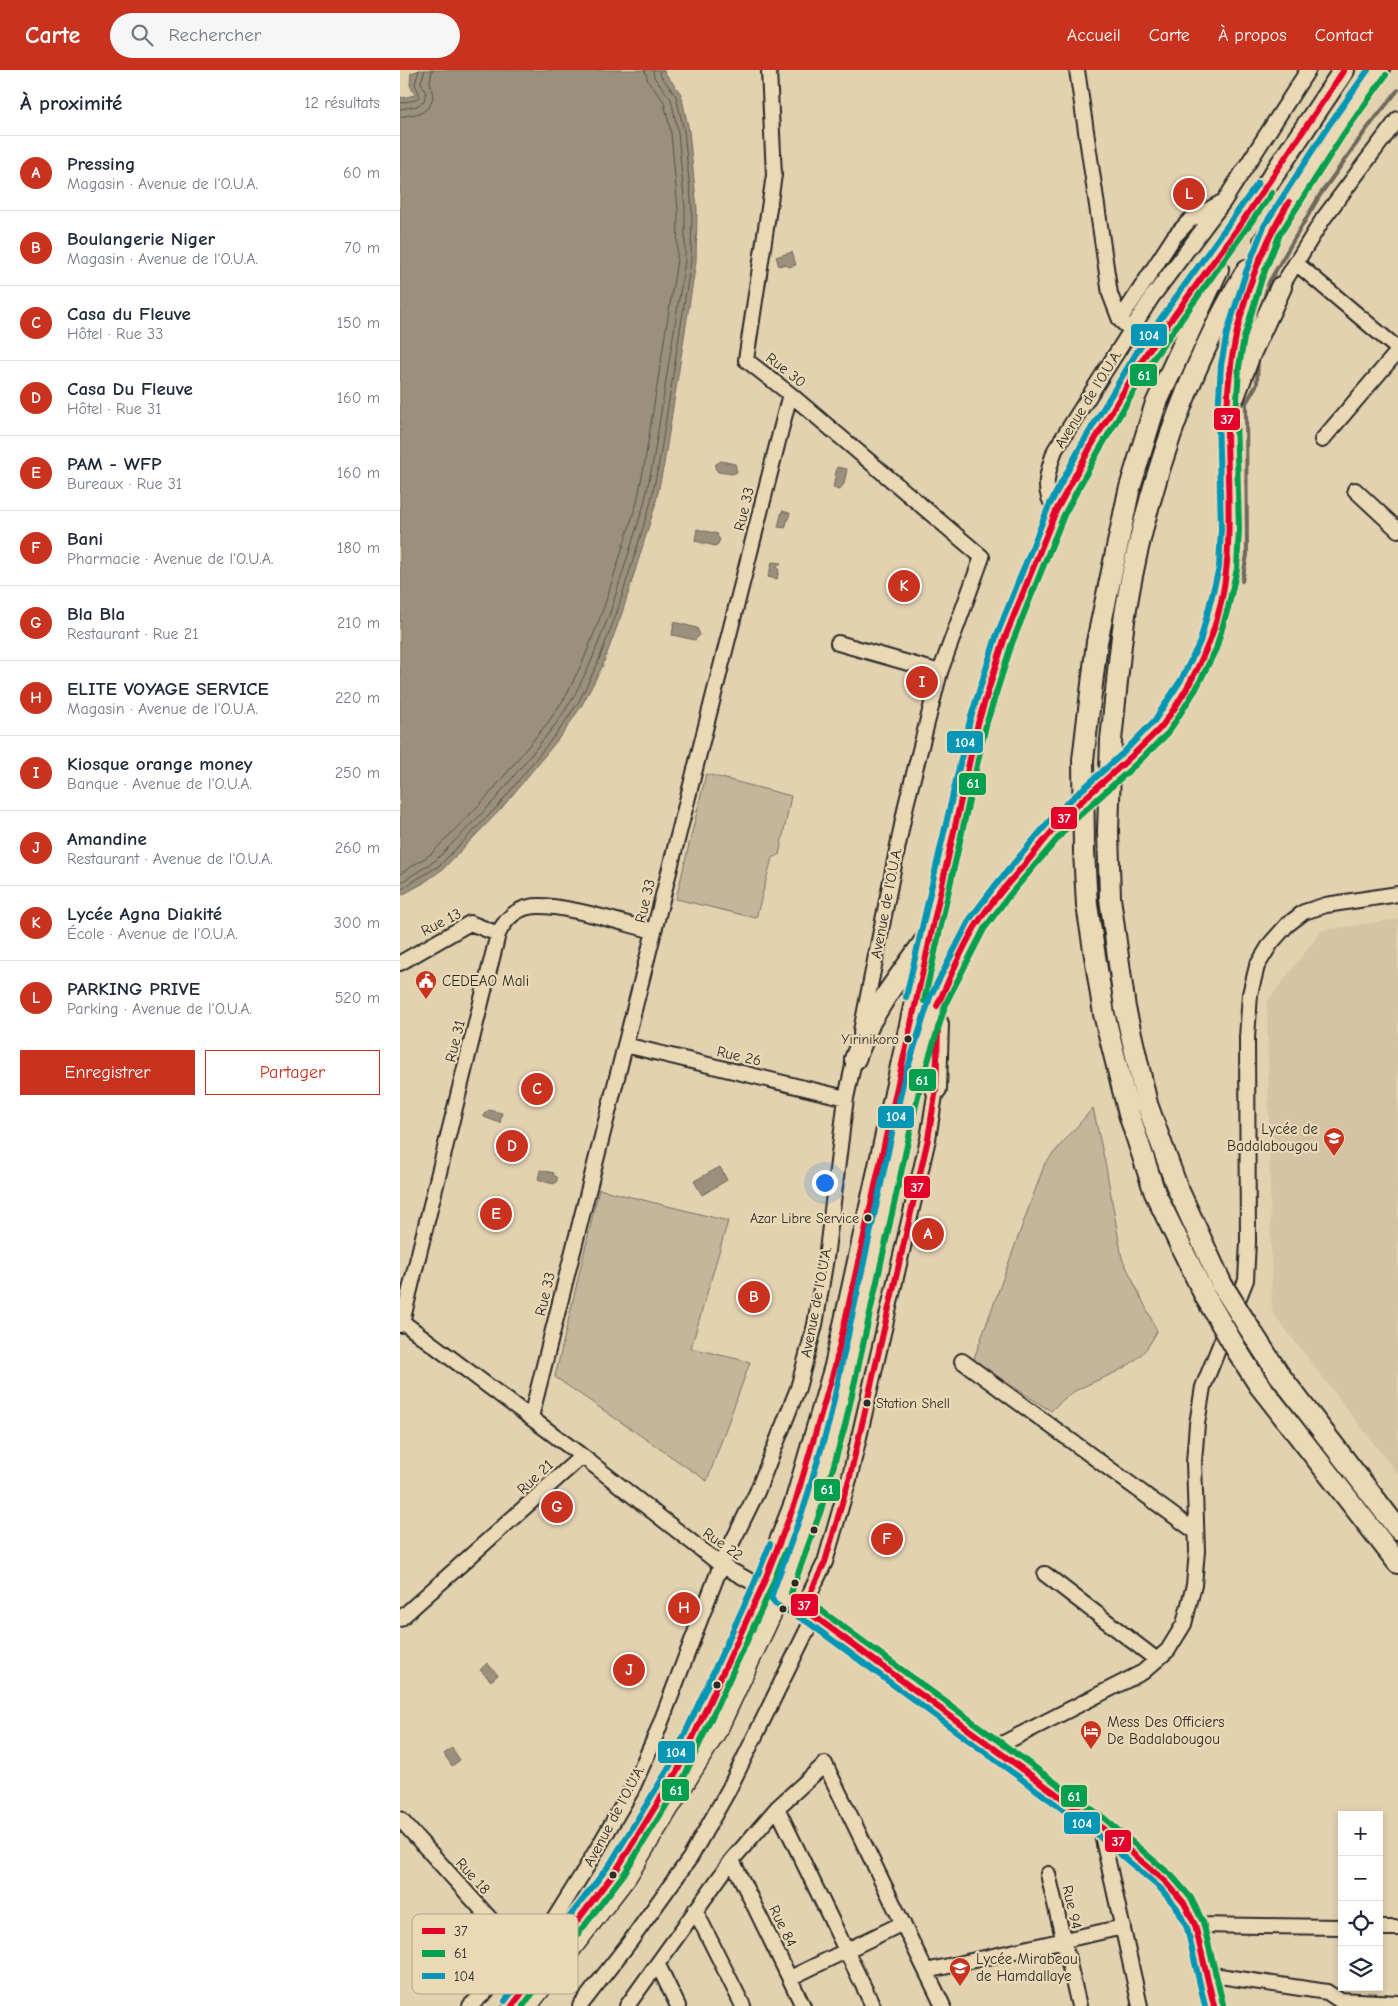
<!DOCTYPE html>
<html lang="fr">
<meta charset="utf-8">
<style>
:root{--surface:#fff;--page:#f6f6f7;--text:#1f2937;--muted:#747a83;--line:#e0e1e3;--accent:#c8321e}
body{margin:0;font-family:"Comic Neue",sans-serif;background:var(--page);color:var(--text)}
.controls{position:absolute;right:15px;bottom:15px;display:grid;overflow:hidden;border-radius:0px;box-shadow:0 2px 8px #0003}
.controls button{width:45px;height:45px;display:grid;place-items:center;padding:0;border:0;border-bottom:1px solid var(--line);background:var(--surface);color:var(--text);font:25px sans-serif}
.you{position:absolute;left:424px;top:1112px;width:18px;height:18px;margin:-12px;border:4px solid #fff;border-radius:50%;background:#1a73e8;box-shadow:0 0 0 8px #1a73e833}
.badge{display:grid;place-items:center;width:32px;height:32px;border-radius:50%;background:var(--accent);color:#fff;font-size:16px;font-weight:700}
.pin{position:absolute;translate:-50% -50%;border:2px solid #fff;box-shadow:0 1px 5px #0006}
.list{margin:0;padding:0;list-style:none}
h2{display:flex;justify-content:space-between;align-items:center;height:65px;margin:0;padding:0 20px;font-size:21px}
h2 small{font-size:16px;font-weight:400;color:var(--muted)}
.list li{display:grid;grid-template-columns:32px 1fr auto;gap:15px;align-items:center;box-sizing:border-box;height:75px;padding:0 20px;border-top:1px solid var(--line)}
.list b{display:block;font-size:19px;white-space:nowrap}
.list p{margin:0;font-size:16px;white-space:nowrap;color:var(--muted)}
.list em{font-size:16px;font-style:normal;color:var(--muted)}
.actions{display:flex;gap:10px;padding:15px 20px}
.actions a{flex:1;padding:11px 0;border:1px solid var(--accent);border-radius:0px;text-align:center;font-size:18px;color:var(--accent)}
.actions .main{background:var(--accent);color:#fff}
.icon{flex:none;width:28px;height:28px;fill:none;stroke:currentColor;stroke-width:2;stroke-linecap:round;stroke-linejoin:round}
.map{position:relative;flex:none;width:998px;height:1936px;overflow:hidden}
header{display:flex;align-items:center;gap:30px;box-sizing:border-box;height:70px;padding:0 25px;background:var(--accent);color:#fff}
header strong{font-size:24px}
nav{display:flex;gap:28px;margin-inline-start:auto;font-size:18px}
.search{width:350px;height:45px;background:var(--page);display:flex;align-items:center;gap:12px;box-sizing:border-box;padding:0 18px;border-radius:28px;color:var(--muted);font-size:19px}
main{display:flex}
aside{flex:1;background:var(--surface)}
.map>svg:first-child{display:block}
</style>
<header>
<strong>Carte</strong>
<div class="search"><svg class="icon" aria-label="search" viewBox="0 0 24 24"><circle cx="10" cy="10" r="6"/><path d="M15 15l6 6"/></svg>Rechercher</div>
<nav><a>Accueil</a><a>Carte</a><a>À propos</a><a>Contact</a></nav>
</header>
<main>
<aside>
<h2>À proximité<small>12 résultats</small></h2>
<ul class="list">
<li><span class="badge">A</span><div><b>Pressing</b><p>Magasin · Avenue de l'O.U.A.</p></div><em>60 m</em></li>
<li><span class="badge">B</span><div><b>Boulangerie Niger</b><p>Magasin · Avenue de l'O.U.A.</p></div><em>70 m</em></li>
<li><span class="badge">C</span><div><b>Casa du Fleuve</b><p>Hôtel · Rue 33</p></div><em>150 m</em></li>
<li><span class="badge">D</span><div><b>Casa Du Fleuve</b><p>Hôtel · Rue 31</p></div><em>160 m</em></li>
<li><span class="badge">E</span><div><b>PAM - WFP</b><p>Bureaux · Rue 31</p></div><em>160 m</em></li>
<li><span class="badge">F</span><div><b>Bani</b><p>Pharmacie · Avenue de l'O.U.A.</p></div><em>180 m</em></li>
<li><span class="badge">G</span><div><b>Bla Bla</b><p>Restaurant · Rue 21</p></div><em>210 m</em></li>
<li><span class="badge">H</span><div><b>ELITE VOYAGE SERVICE</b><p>Magasin · Avenue de l'O.U.A.</p></div><em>220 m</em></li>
<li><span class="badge">I</span><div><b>Kiosque orange money</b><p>Banque · Avenue de l'O.U.A.</p></div><em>250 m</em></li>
<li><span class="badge">J</span><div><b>Amandine</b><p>Restaurant · Avenue de l'O.U.A.</p></div><em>260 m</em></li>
<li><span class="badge">K</span><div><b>Lycée Agna Diakité</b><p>École · Avenue de l'O.U.A.</p></div><em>300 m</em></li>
<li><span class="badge">L</span><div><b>PARKING PRIVE</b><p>Parking · Avenue de l'O.U.A.</p></div><em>520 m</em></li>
</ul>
<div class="actions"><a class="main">Enregistrer</a><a>Partager</a></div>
</aside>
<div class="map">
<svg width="998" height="1936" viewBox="0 0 998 1936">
<rect width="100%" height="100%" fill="#e3d2b0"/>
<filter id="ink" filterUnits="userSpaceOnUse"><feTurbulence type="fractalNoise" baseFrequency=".02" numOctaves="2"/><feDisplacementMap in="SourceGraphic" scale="10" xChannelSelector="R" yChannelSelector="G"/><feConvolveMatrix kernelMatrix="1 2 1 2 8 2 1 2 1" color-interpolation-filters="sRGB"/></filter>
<g filter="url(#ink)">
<path fill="#d4c4a5" d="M998 849V1405L872 1242 867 932 922 860Z"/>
<path fill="#c5b69b" stroke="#787063" d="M306 704 391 726 379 785 372 788 356 848 276 829Z
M693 1038 706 1097 722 1188 757 1261C738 1301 710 1302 675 1321 666 1326 658 1334 651 1341L573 1291 645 1093Z
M199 1119 328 1151 291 1278 350 1292 307 1411 155 1307Z"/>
<path fill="#9a907b" stroke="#6e685b" d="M20 0H263L281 24 289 61 297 139 296 192 264 394 255 436 222 543 202 597 182 635 164 662 101 739 43 799 22 814 0 826V26L2 28 15 25 10 15 11 3Z
M392 182 396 195 389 197 385 194 379 196 376 187Z
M321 391 335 394 337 402 332 404 318 402 315 398 316 394Z
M437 397 447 399 444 414 439 420 433 418Z
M382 441 390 443 385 458 378 457Z
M297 459 318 464 317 466 320 469 318 474 315 476 295 471Z
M372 492 381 493 377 497 379 500 377 509 368 507Z
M274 552 297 558 300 565 295 570 272 565Z
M89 1040 102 1043 100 1053 84 1047V1044Z
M320 1097 327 1110 302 1125 294 1111Z
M140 1100 154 1103 153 1105 157 1107V1111L154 1114 138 1110Z
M87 1593 98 1605 91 1611 80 1600Z
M52 1678 60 1690 52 1696 44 1684Z"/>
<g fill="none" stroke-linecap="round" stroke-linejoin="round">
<path stroke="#57534b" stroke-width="1" d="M0 33 15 30 19 27V23L15 14 19 0
M0 39 17 36 24 31 26 23 21 12 25 0
M0 47 21 43 30 36 33 27 30 12 32 0
M0 804 31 784 87 727 149 651 166 626 184 589 204 537 237 432 245 391 277 190 278 140 271 63 264 32 248 11 245 0
M0 813 36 790 93 732 155 655 172 630 191 592 211 540 244 434 253 392 285 191V139L278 62 271 29 254 7 253 0
M0 820 40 795 98 736 160 659 178 633 197 595 217 542 250 435 259 393 291 191 292 139 284 61 276 26 260 5 259 0"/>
<path stroke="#6e685b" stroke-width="4" d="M861 239 869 212 920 125 966 60 998 20
M842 511 847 485 846 333 857 314 858 285"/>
<g stroke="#2b2b2b" stroke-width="18">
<path id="minor" d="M369 0 374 105 346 290 390 324 582 487 540 602 506 735 461 961
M677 0 710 224 720 250 731 260
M896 193 998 279
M881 217 923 149 998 49
M720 250 774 167 790 150 820 133
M922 370 998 281
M955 420 998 460
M656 441C641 420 647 403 655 380L752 227 824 131 908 0
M438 573 540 602
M0 893 70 853 98 864
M225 975 446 1028
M0 1250 182 1386 321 1495 414 1546 700 1756 766 1812 784 1833 795 1855 814 1936
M0 1255 2 1252 98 864C104 852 114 840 129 837 155 831 225 854 254 861
M562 1291 796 1462
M131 1347 390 324
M645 1504 757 1590
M402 1540 425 1492 450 1406 528 1069 536 1019
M0 1549 182 1386
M594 1678 743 1602 768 1580 784 1554 794 1515 797 1481 794 1392 797 1354 803 1317 846 1210 848 1172 847 968 850 924 857 896 871 873 887 855 904 842 926 835 998 824
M377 1738 473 1936
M0 1749 122 1884
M700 1756 740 1936
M332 1790 403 1936
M648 1804 679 1936
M295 1840 343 1936
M795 1855 942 1857
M979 1858H998
M258 1895 278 1936
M526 1901 723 1857
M806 1904 927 1922 939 1930 998 1933
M390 1908 503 1853
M70 1936 93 1915 153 1851 186 1798 231 1721 256 1665 321 1495 357 1422 398 1318 415 1255 426 1188 446 1028 456 982
M180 1936 229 1873 290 1788 328 1721 414 1546
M227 1936 332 1790 377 1738 425 1694 543 1936"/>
</g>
<g stroke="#2b2b2b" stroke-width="21">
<path id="major" d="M112 1936 217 1799 278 1700 362 1517
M128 1936 227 1807 318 1660 380 1527"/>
</g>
<g stroke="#2b2b2b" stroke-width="24">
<path id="highway" d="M864 171 936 60 979 0
M834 327 850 284 881 217
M711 670C716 626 719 581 726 538 745 425 787 298 847 200
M683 690 697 572 729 421 755 336 818 199
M708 761 710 828 725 938 747 1034 777 1117 822 1215
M684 782 687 835 704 944 729 1044 755 1123 805 1226
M455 989 470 952 489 921 524 872
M536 1019 538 954
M851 1261 878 1303 998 1459
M838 1282 859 1315 998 1493
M362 1517 395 1433 435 1296 530 864 578 653 604 570 656 441 690 378 746 284 838 158 944 0
M380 1527 413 1437 437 1354 512 1015 538 930 577 854 601 822 664 748 728 690 761 657 789 614 808 575 820 535 828 499 830 459 827 345 830 296 835 266 854 205 872 160"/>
</g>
<use href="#minor" stroke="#ebd9b6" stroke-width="14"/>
<use href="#major" stroke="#ebd9b6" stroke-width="18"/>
<use href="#highway" stroke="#ebd9b6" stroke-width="20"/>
<g stroke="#2b2b2b" stroke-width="24" stroke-linecap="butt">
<path id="highway-bridge" d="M683 690 684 782
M708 761 711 670
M822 1215 851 1261
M805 1226 838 1282"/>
</g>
<use href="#highway-bridge" stroke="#ebd9b6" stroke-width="20"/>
<g stroke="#ebd9b6" stroke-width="10">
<path id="bus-1" d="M537 936C550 909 561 879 577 854 591 832 609 812 626 793 639 778 651 761 665 747 690 722 717 701 742 676 749 669 756 663 762 656 780 632 796 604 807 577 839 501 826 424 827 345 828 271 850 196 889 132
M538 958 536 1019 528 1069 450 1406 425 1492 402 1540 414 1546 700 1756 766 1812 784 1833 795 1855 814 1936
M112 1936 217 1799 278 1700 362 1517 395 1433 435 1296 578 653 604 570 656 441 690 378 746 284 838 158 944 0"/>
</g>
<g stroke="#ebd9b6" stroke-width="10">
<path id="bus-2" d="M524 931 586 655 612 573 664 445 698 382 753 289 872 123
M823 1934 803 1852 791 1828 772 1806 705 1749 419 1539 391 1523 421 1440 445 1356 520 1017 546 933 584 859 608 827 670 754 734 696 768 663 796 619 816 579 828 538 837 499 839 459 836 345 839 297 844 268 862 208 880 164 943 65 986 5
M123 1936 224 1804 285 1705 370 1521 386 1480"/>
</g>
<g stroke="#ebd9b6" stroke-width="10">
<path id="bus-3" d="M506 927 570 650 596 567 648 438 682 374 738 280 858 113
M105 1931 210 1794 270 1696 354 1514 370 1474
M805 1936 787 1858 777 1838 760 1818 695 1763 409 1553 375 1534 371 1527 405 1434 429 1352 503 1013 530 927 570 849 594 817 657 742 722 684 754 651 781 610 800 572 819 498 821 459 818 344 821 295 827 263 846 202 864 156 929 55 968 0"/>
</g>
<use href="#bus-1" stroke="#e4002b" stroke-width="6"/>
<use href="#bus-2" stroke="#02a04f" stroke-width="6"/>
<use href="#bus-3" stroke="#0696b6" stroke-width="6"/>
</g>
</g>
<defs>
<g id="civic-pin" transform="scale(1.125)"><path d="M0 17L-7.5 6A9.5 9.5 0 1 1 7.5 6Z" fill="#c8321e" stroke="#ebd9b6"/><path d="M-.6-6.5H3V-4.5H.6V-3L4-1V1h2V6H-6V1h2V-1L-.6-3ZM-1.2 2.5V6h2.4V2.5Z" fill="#fff"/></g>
<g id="school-pin" transform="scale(1.125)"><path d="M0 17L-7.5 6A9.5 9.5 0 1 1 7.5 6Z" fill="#c8321e" stroke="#ebd9b6"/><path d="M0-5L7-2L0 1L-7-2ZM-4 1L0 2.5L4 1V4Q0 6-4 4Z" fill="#fff"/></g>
<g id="hotel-pin" transform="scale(1.125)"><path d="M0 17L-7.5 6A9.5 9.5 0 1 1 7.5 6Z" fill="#c8321e" stroke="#ebd9b6"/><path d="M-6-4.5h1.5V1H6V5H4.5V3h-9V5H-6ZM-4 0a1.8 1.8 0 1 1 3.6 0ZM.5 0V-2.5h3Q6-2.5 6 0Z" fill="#fff"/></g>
</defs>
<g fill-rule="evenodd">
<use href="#civic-pin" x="26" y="911"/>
<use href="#school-pin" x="934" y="1068"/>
<use href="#hotel-pin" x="691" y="1661"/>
<use href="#school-pin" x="560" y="1898"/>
</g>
<g fill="#2b2b2b" stroke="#ebd9b6" stroke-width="2">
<circle cx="508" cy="969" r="4.5"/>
<circle cx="468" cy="1148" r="4.5"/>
<circle cx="467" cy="1333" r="4.5"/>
<circle cx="414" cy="1460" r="4.5"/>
<circle cx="395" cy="1513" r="4.5"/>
<circle cx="383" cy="1539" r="4.5"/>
<circle cx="317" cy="1615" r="4.5"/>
<circle cx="213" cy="1805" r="4.5"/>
</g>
<g text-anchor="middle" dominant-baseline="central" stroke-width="4.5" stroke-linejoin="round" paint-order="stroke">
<g font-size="14" fill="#2b2b2b" stroke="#ebd9b6" text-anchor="end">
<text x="499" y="969">Yirinikoro</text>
<text x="459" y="1148">Azar Libre Service</text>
<text x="476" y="1333" text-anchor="start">Station Shell</text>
</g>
<g font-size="15" fill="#2b2b2b" stroke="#ebd9b6">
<text transform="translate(386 300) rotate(38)">Rue 30</text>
<text transform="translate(688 329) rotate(-58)">Avenue de l'O.U.A.</text>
<text transform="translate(344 439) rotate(-76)">Rue 33</text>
<text transform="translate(245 831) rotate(-76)">Rue 33</text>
<text transform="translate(486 833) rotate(-79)">Avenue de l'O.U.A.</text>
<text transform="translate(41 852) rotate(-27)">Rue 13</text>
<text transform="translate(55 971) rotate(-76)">Rue 31</text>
<text transform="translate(339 986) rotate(13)">Rue 26</text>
<text transform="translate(145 1224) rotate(-76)">Rue 33</text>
<text transform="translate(416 1232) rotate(-79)">Avenue de l'O.U.A.</text>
<text transform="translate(135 1407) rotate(-43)">Rue 21</text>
<text transform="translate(323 1474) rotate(35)">Rue 22</text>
<text transform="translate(214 1746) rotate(-62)">Avenue de l'O.U.A.</text>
<text transform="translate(73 1806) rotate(48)">Rue 18</text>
<text transform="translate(672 1837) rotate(77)">Rue 94</text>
<text transform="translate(383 1856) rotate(64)">Rue 84</text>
</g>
<g font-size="15" fill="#2b2b2b" stroke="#ebd9b6" text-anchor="start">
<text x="42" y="911">CEDEAO Mali</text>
<text x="918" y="1059" text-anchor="end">Lycée de<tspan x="918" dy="17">Badalabougou</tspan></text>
<text x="707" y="1652">Mess Des Officiers<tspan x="707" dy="17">De Badalabougou</tspan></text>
<text x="576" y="1889">Lycée Mirabeau<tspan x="576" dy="17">de Hamdallaye</tspan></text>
</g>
</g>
<rect x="12" y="1844" width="166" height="80" rx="8" fill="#ebd9b6" stroke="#b1a58c" stroke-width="1"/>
<rect x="22" y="1858" width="23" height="6" fill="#e4002b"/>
<rect x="22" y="1880" width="23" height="7" fill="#02a04f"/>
<rect x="22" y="1903" width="23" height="6" fill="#0696b6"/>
<g font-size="14" fill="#2b2b2b">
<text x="54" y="1866">37</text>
<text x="54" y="1888">61</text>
<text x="54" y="1911">104</text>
</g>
<g stroke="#ebd9b6" stroke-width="2">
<rect x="730" y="253" width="38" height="24" rx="5" fill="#0696b6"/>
<rect x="729" y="293" width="29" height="24" rx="5" fill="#02a04f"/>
<rect x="813" y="337" width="28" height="24" rx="5" fill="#e4002b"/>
<rect x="546" y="660" width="38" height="24" rx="5" fill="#0696b6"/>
<rect x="558" y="702" width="29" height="24" rx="5" fill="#02a04f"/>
<rect x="650" y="736" width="28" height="24" rx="5" fill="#e4002b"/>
<rect x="508" y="998" width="29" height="24" rx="5" fill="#02a04f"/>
<rect x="477" y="1035" width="38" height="24" rx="5" fill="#0696b6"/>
<rect x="503" y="1105" width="28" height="24" rx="5" fill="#e4002b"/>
<rect x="413" y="1408" width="28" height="24" rx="5" fill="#02a04f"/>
<rect x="390" y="1523" width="29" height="24" rx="5" fill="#e4002b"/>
<rect x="257" y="1670" width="39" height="24" rx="5" fill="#0696b6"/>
<rect x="261" y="1708" width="29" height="24" rx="5" fill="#02a04f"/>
<rect x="660" y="1714" width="28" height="24" rx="5" fill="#02a04f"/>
<rect x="663" y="1741" width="38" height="24" rx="5" fill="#0696b6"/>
<rect x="704" y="1759" width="28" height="24" rx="5" fill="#e4002b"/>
</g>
<g font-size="14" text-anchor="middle" font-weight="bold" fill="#fff">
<text x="749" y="270">104</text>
<text x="744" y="310">61</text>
<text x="827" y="354">37</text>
<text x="565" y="677">104</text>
<text x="573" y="718">61</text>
<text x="664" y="753">37</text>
<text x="522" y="1015">61</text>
<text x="496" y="1051">104</text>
<text x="517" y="1122">37</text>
<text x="427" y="1424">61</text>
<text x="404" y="1540">37</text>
<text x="276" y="1687">104</text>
<text x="276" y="1725">61</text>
<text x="674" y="1731">61</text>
<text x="682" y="1758">104</text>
<text x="718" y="1776">37</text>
</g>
</svg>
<div class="controls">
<button>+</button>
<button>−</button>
<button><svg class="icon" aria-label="locate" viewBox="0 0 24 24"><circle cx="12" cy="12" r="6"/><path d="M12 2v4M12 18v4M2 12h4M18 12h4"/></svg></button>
<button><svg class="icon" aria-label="layers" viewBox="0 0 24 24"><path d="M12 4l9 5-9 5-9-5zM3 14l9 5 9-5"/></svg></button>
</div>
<div class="you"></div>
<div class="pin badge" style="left:528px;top:1164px">A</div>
<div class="pin badge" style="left:354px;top:1227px">B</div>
<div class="pin badge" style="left:137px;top:1019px">C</div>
<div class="pin badge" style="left:112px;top:1076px">D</div>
<div class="pin badge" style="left:96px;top:1144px">E</div>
<div class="pin badge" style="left:487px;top:1469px">F</div>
<div class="pin badge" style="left:157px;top:1437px">G</div>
<div class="pin badge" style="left:284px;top:1538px">H</div>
<div class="pin badge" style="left:522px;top:612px">I</div>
<div class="pin badge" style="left:229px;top:1600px">J</div>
<div class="pin badge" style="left:504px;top:516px">K</div>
<div class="pin badge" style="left:789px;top:124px">L</div>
</div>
</main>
